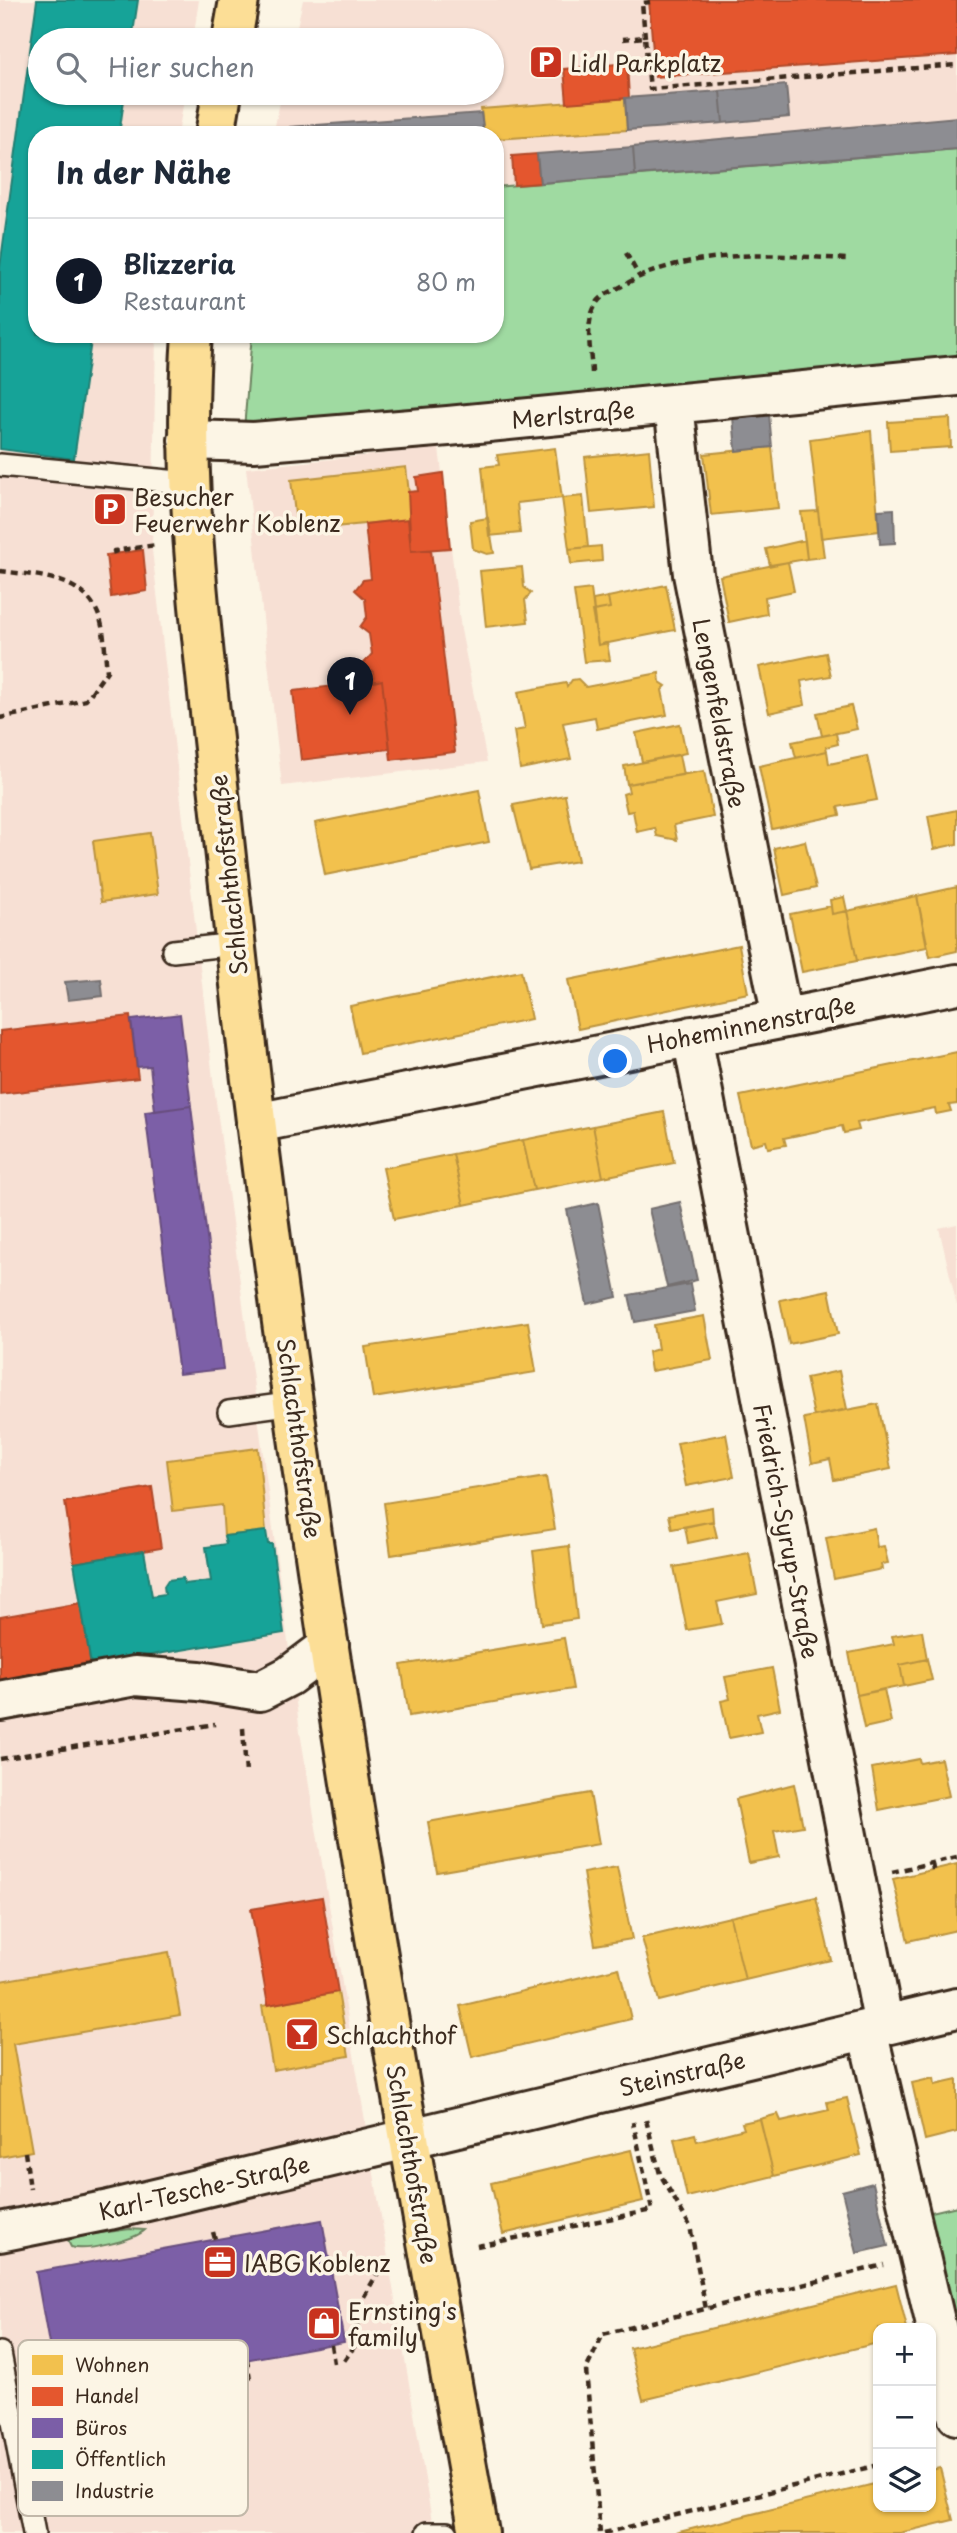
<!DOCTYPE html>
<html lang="de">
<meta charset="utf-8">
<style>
:root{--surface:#fff;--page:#f2f2f3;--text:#1f2937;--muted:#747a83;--line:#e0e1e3;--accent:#111827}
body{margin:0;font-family:"Playpen Sans",sans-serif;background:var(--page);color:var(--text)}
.controls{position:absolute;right:21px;bottom:21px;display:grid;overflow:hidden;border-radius:14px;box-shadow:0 2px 5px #0004}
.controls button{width:63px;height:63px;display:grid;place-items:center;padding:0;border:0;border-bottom:2px solid var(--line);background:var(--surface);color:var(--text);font:35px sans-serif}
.you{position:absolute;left:616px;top:1062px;width:24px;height:24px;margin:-18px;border:5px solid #fff;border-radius:50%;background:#1a73e8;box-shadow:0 0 0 10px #1a73e833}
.badge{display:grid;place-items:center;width:46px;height:46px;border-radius:50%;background:var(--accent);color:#fff;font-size:23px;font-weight:700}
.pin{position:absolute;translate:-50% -58px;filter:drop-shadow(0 2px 4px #0008)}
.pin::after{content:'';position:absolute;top:37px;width:24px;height:21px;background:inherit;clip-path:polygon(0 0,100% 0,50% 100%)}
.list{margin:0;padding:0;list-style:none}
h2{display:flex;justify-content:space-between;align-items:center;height:91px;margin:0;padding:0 28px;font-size:30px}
h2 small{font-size:23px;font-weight:400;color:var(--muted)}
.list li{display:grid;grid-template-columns:46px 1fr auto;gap:21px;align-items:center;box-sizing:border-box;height:126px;padding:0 28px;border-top:2px solid var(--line)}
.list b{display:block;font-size:26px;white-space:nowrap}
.list p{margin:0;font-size:23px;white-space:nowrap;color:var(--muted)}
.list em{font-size:23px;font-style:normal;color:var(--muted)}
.icon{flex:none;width:38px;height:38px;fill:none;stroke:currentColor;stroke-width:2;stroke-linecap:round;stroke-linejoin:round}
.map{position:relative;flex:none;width:957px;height:2533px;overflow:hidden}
.search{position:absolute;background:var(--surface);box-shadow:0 2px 5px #0004;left:28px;top:28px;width:476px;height:77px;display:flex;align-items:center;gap:18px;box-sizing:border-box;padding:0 24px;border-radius:38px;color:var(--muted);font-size:26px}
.panel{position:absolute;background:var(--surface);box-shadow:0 2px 5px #0004;left:28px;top:126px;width:476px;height:217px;border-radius:28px}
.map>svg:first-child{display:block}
</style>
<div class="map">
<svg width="957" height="2533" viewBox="0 0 957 2533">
<rect width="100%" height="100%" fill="#fcf5e5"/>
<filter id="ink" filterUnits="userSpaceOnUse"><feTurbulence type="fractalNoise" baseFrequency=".0143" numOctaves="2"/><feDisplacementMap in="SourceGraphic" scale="14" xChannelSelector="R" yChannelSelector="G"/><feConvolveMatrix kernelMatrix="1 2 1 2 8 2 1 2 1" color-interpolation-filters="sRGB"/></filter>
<g filter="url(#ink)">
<path fill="#f7e0d4" d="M0 0H199L193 40H40V93H185L178 135H37V334H156L152 550 213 1079 300 1732 434 2533H0Z
M303 0H957V149L495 187V135H273L282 93H492V40H294Z
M439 448 461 630 487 762 282 786 246 468Z
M957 1224V1306L939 1228Z"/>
<path fill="#9fdaa1" stroke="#6d8260" stroke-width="2" d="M957 149V365L244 429 252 334H495V187Z
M957 2206V2352L923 2214Z
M130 2229 145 2230C134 2240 86 2252 71 2247L68 2241 86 2235Z"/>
<path fill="#f2c14e" stroke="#bb9440" stroke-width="2" d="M625 98 627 130 495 139V135H484L481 109Z
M950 418 951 447 890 451 888 422Z
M871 431 879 531 821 538 810 439Z
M772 447 778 508 711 515 704 454Z
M555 448 562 498 517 503 520 533 489 536 482 467 499 465 497 455Z
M649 450 654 507 591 513 585 457Z
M406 467 412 519 297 531 291 480Z
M583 496 588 547 569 549 562 498Z
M818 511 824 557 807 559 801 512Z
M488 518 494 553 487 554 473 549 470 521Z
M805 540 807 559 770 565 766 549Z
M601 546 602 561 571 564 569 549Z
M788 562 794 591 765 597 767 614 729 622 720 576Z
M522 567 524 587 531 593 525 600 528 622 486 627 480 571Z
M666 585 675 630 598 645 592 611 610 608 608 597Z
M591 589 598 645 607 643 610 660 584 662 574 591Z
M608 597 610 608 594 611 593 600Z
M826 653 831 676 801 681 805 705 769 713 759 667Z
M659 673 660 682 666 686 662 690 667 715 597 729 595 717 563 723 571 759 520 769 514 731 525 729 518 692 566 683 567 687 572 680 578 679 586 687Z
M851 706 857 729 822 736 817 713Z
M680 724 686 753 642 762 636 733Z
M836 733 838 744 826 747 827 751 796 758 792 742Z
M827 751 829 764 867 756 877 800 838 807 840 815 772 829 759 766Z
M679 755 683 775 627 784 624 766Z
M704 771 713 817 674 825 677 840 657 836 655 828 637 832 633 811 627 812 623 794 629 792 627 784Z
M479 790 489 842 325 875 315 823Z
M565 795 578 861 529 869 513 805Z
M957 810V844L934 849 928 816Z
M150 833 158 894 101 902 93 841Z
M805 841 816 888 784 895 774 848Z
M957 887V951L930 957 917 896Z
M917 896 927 947 857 961 847 911Z
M844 897 847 911 832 914 830 900Z
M831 906 832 914 847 911 857 961 802 972 790 914Z
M739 945 748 993 578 1029 568 980Z
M521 971 531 1019 360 1053 350 1006Z
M957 1052V1104L949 1105 951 1111 936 1114 935 1108 857 1123 859 1130 844 1133 842 1126 784 1138 786 1145 768 1148 766 1141 751 1145 740 1096Z
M664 1112 674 1163 603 1177 593 1126Z
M593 1126 603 1177 534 1190 523 1140Z
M523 1140 534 1190 464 1205 453 1154Z
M453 1154 464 1205 394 1219 383 1168Z
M829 1290 838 1334 789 1344 780 1300Z
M704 1316 712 1360 651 1371 648 1352 658 1349 654 1325Z
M528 1322 536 1372 373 1398 365 1347Z
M839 1371 847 1409 814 1416 806 1378Z
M878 1404 891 1469 834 1480 830 1459 812 1463 804 1418Z
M726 1434 734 1477 686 1486 677 1443Z
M258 1448 266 1531 224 1536 222 1505 173 1511 167 1460Z
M546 1477 555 1529 391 1555 384 1503Z
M712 1507 713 1521 672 1529 669 1515Z
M713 1521 717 1537 688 1543 685 1527Z
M874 1528 877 1547 884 1546 888 1563 881 1564 882 1569 834 1579 826 1538Z
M569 1546 577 1619 542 1624 533 1551Z
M749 1553 757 1594 717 1602 722 1624 687 1630 674 1567Z
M922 1631 927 1659 900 1665 904 1686 857 1695 849 1653 894 1644 892 1636Z
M564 1638 573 1689 409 1716 401 1665Z
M927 1659 932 1680 904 1686 900 1665Z
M772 1668 780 1709 757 1714 761 1732 729 1738 721 1701 730 1699 725 1677Z
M884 1689 891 1722 864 1728 857 1695Z
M919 1759 920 1763 941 1759 949 1796 879 1810 872 1768Z
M794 1784 803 1826 774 1831 779 1857 749 1863 736 1799Z
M590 1793 599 1844 437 1872 428 1822Z
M957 1864V1930L908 1941 893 1879Z
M617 1867 632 1939 595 1945 583 1873Z
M816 1897 831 1960 745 1980 730 1917Z
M730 1917 745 1980 659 2001 642 1938Z
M169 1952 180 2015 13 2044 32 2151 0 2157V1981Z
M619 1968 631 2019 472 2057 460 2006Z
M338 1992 349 2056 273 2070 262 2006Z
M934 2078 935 2085 957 2080V2132L925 2140 912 2083Z
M847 2098 861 2155 774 2176 760 2119 778 2114 781 2121 829 2110 827 2102Z
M760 2119 774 2176 687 2197 674 2139 695 2134 697 2141 744 2129 742 2123Z
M631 2150 643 2201 503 2234 491 2183Z
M896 2284 907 2328H878V2343L643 2400 630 2348Z
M940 2468 953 2520 900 2533H675L878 2483V2507H931V2470Z"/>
<path fill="#e4572e" stroke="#b14a29" stroke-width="2" d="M649 0H957V55L655 77Z
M627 63 629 98 567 103 564 69Z
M537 154 540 183 514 185 512 156Z
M443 473 450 548 411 551 408 492 418 491 416 477Z
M408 519 411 551 431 550 455 752 391 760 382 680 374 682 373 672 364 663 372 654 369 634 360 627 367 617 365 599 355 590 363 580 371 579 365 524Z
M143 550 147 591 111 597 106 555Z
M382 680 390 749 301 760 293 691Z
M130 1016 138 1078 0 1094V1031Z
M152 1487 161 1548 74 1563 65 1502Z
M81 1603 91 1665 0 1680V1617Z
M322 1897 338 1992 268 2005 251 1909Z"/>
<path fill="#7b5ea7" stroke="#684e7e" stroke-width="2" d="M180 1014 191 1106 155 1111 150 1066 137 1067 131 1020Z
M191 1106 223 1369 179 1374 145 1112Z
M322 2220 344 2342 58 2394 36 2272Z"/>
<path fill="#17a398" stroke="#227f73" stroke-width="2" d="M37 0H138L132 40H40V93H125L119 135H37V334H92L74 459 0 449V267Z
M266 1531 268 1544H272L284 1633 91 1665 74 1563 144 1551 152 1596 165 1594 164 1586 168 1580 183 1578 184 1584 211 1581 206 1547 226 1544 224 1536Z"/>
<path fill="#8d8d92" stroke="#746f6f" stroke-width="2" d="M786 85 789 117 723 123 720 91Z
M720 91 723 123 627 130 625 98Z
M481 113 484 135H290V127Z
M957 117V149L635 175 633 147Z
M633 147 635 175 540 183 537 154Z
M769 414 772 447 736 451 733 417Z
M894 509 895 543 880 544 878 510Z
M101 979 103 996 68 1000 65 982Z
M680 1202 697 1280 667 1287 649 1209Z
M598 1203 617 1297 587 1304 567 1210Z
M690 1284 695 1311 635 1322 629 1295Z
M873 2183 888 2246 857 2253 842 2191Z"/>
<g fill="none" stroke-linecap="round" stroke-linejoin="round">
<g stroke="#3b2a1e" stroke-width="26">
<path id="lane" d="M0 465 189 483
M173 951 235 944
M229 1412 295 1403
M0 2353 34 2533
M427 2533H447"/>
</g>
<g stroke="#3b2a1e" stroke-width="44">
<path id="street" d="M674 405 693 574 782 1018
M188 440 254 442 448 426 957 376
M692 1036 884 2026
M256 1123 957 984
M0 1701 135 1676 199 1681 260 1691 289 1676 329 1646
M867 2030 957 2415
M0 2232 109 2210 957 2008"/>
</g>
<g stroke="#3b2a1e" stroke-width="44">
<path id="primary" d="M232 40 239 0
M215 135 222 93
M192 334C183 461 196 586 210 712 221 812 232 912 243 1012 302 1522 387 2028 479 2533"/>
</g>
<path stroke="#3b2a1e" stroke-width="4.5" stroke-dasharray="7 5" stroke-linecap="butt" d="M645 37 642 3 650 2
M623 39 645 37 650 89 957 65
M626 253 639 276
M592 373C591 349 583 320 599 300 604 294 615 290 622 286 688 247 772 255 846 259
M115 554 114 551 156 545
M0 571C39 576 88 576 101 622 105 637 105 655 107 671L86 700 0 718
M243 1728 246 1774
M0 1759 215 1724
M932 1863 933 1870
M892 1872 957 1857
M646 2120 660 2174 690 2226 706 2309
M25 2152 30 2189
M213 2232 215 2239
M477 2246 652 2210 633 2122
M331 2345 334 2363
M247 2360 250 2379
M344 2361 359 2340 355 2312 383 2264
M198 2369 202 2388
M600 2533 586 2370 603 2334 884 2265
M604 2533 878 2465"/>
<use href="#lane" stroke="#fcf5e5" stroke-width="21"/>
<use href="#street" stroke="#fcf5e5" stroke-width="38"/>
<use href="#primary" stroke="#fcde96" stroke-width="38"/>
</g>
</g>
<defs>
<g id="parking-square" transform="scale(1.75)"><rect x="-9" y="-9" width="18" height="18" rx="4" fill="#c8321e" stroke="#fcf5e5"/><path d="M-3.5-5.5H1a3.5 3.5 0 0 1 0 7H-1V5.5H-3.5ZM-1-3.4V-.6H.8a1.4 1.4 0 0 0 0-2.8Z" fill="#fff"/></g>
<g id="bar-square" transform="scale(1.75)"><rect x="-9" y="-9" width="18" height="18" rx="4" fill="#c8321e" stroke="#fcf5e5"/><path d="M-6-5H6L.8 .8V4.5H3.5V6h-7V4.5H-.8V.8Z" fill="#fff"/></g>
<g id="office-square" transform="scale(1.75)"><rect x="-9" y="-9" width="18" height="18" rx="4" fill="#c8321e" stroke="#fcf5e5"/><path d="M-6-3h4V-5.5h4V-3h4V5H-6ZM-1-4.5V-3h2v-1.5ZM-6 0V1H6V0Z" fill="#fff"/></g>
<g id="shop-square" transform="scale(1.75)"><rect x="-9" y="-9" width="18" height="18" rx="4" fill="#c8321e" stroke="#fcf5e5"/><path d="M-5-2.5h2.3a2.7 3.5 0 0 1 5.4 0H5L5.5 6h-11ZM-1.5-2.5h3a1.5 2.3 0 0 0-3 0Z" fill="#fff"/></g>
</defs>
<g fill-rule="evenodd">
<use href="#parking-square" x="546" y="62"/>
<use href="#parking-square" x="110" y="509"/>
<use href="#bar-square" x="302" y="2034"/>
<use href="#office-square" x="220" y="2262"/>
<use href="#shop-square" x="324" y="2323"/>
</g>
<g text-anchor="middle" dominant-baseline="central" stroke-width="7" stroke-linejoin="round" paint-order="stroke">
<g font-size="23" fill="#3b2a1e" stroke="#fcf5e5" text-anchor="start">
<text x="570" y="62">Lidl Parkplatz</text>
<text x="134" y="496">Besucher<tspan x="134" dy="26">Feuerwehr Koblenz</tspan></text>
<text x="326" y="2034">Schlachthof</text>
<text x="244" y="2262">IABG Koblenz</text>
<text x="348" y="2310">Ernsting's<tspan x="348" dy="26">family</tspan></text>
</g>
<g font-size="23" fill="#3b2a1e" stroke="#fcf5e5">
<text transform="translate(573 414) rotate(-5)">Merlstraße</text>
<text transform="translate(720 713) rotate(79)">Lengenfeldstraße</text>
<text transform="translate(228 875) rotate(-96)">Schlachthofstraße</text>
<text transform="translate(751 1024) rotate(-11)">Hoheminnenstraße</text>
<text transform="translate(300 1438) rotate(82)">Schlachthofstraße</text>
<text transform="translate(787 1531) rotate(79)">Friedrich-Syrup-Straße</text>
<text transform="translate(682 2073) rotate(-13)">Steinstraße</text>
<text transform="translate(413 2164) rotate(80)">Schlachthofstraße</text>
<text transform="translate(204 2187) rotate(-13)">Karl-Tesche-Straße</text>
</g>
</g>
<rect x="18" y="2340" width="230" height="176" rx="10" fill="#fcf5e5" stroke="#c2b8a9" stroke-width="2"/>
<rect x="32" y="2355" width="31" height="20" fill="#f2c14e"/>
<rect x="32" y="2387" width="31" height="19" fill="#e4572e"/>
<rect x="32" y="2418" width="31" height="20" fill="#7b5ea7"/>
<rect x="32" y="2450" width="31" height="19" fill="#17a398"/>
<rect x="32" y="2481" width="31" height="20" fill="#8d8d92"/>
<g font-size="19" fill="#3b2a1e">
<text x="75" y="2372">Wohnen</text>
<text x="75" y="2403">Handel</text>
<text x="75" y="2435">Büros</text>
<text x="75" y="2466">Öffentlich</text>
<text x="75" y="2498">Industrie</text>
</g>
</svg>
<div class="controls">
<button>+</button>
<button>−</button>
<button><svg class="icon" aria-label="layers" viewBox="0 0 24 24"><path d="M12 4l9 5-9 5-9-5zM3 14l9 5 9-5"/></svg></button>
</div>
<div class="you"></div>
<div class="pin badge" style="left:350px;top:715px">1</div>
<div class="search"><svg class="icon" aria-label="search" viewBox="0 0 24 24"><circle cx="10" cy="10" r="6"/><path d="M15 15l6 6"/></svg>Hier suchen</div>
<section class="panel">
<h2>In der Nähe<small></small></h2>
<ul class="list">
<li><span class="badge">1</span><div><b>Blizzeria</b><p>Restaurant</p></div><em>80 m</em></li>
</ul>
</section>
</div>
